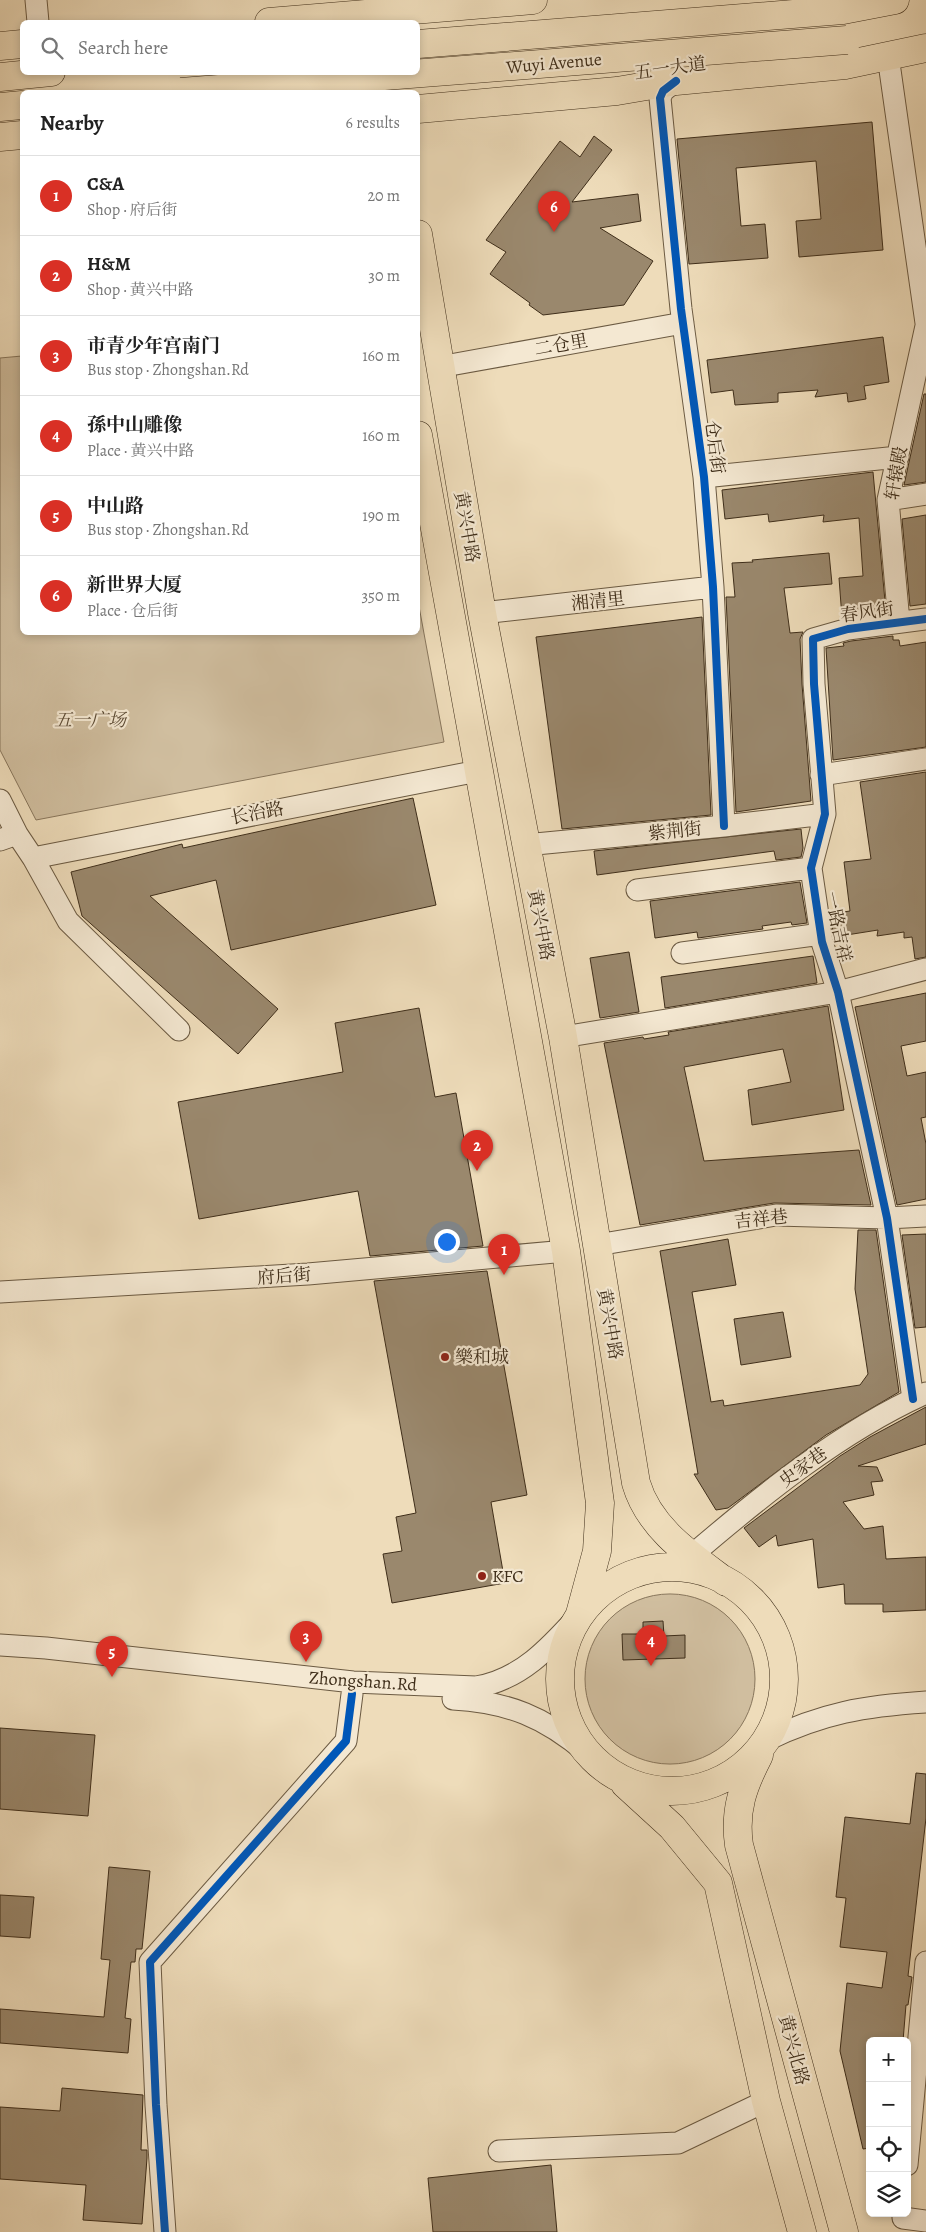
<!DOCTYPE html>
<meta charset="utf-8">
<style>
:root{--surface:#fff;--page:#f2f2f2;--text:#222;--muted:#767676;--line:#e0e0e0;--accent:#d93025}
body{margin:0;font-family:Alegreya,"Noto Serif SC",serif;background:var(--page);color:var(--text)}
.controls{position:absolute;right:15px;bottom:15px;display:grid;overflow:hidden;border-radius:8px;box-shadow:0 2px 8px #0003}
.controls button{width:45px;height:45px;display:grid;place-items:center;padding:0;border:0;border-bottom:1px solid var(--line);background:var(--surface);color:var(--text);font:25px sans-serif}
.you{position:absolute;left:446px;top:1241px;width:18px;height:18px;margin:-12px;border:4px solid #fff;border-radius:50%;background:#1a73e8;box-shadow:0 0 0 8px #1a73e833}
.badge{display:grid;place-items:center;width:32px;height:32px;border-radius:50%;background:var(--accent);color:#fff;font-size:16px;font-weight:700}
.pin{position:absolute;translate:-50% -41px;filter:drop-shadow(0 1px 2px #0008)}
.pin::after{content:'';position:absolute;top:26px;width:18px;height:15px;background:inherit;clip-path:polygon(0 0,100% 0,50% 100%)}
.list{margin:0;padding:0;list-style:none}
h2{display:flex;justify-content:space-between;align-items:center;height:65px;margin:0;padding:0 20px;font-size:21px}
h2 small{font-size:16px;font-weight:400;color:var(--muted)}
.list li{display:grid;grid-template-columns:32px 1fr auto;gap:15px;align-items:center;box-sizing:border-box;height:80px;padding:0 20px;border-top:1px solid var(--line)}
.list b{display:block;font-size:19px;white-space:nowrap}
.list p{margin:0;font-size:16px;white-space:nowrap;color:var(--muted)}
.list em{font-size:16px;font-style:normal;color:var(--muted)}
.icon{flex:none;width:28px;height:28px;fill:none;stroke:currentColor;stroke-width:2;stroke-linecap:round;stroke-linejoin:round}
.map{position:relative;flex:none;width:926px;height:2232px;overflow:hidden}
.search{position:absolute;background:var(--surface);box-shadow:0 2px 8px #0003;left:20px;top:20px;width:400px;height:55px;display:flex;align-items:center;gap:12px;box-sizing:border-box;padding:0 18px;border-radius:8px;color:var(--muted);font-size:19px}
.panel{position:absolute;background:var(--surface);box-shadow:0 2px 8px #0003;left:20px;top:90px;width:400px;height:545px;border-radius:8px}
.map>svg:first-child{display:block}
</style>
<div class="map">
<svg width="926" height="2232" viewBox="0 0 926 2232">
<rect width="100%" height="100%" fill="#eedcba"/>
<filter id="stains"><feTurbulence type="fractalNoise" baseFrequency=".004" numOctaves="4"/><feColorMatrix values="0 0 0 0 .2 0 0 0 0 .09 0 0 0 0 .02 0 0 0 .5 -.17"/></filter>
<radialGradient id="worn" r=".72"><stop offset=".6" stop-color="#630" stop-opacity="0"/><stop offset="1" stop-color="#630" stop-opacity=".3"/></radialGradient>
<path fill="#d0be9f" stroke="#88765c" d="M22 356V632H418V601L444 742 36 820 0 750V358Z
M585 1679a85 85 0 1 1 170 0a85 85 0 1 1-170 0Z"/>
<path fill="#9a886d" stroke="#3f2e1a" d="M872 122 883 250 799 257 796 221 821 219 816 161 736 168 741 226 765 224 768 258 689 264 677 139Z
M594 136 612 150 572 202 638 194 641 221 600 228 653 261 624 305 543 315 529 305 530 303 490 274 506 252 486 240 560 141 580 157Z
M883 337 889 382 864 386 866 399 848 402 847 393 815 397 818 390 778 393V402L735 405 733 390 711 393 707 360Z
M924 394H926V482L904 485Z
M873 472 886 612 842 618 839 578 863 576 859 518 823 522 824 515 769 522 768 514 725 519 722 490Z
M926 515V604L910 606 902 519Z
M829 553 832 584 784 588 790 633 803 632 800 639 802 684 811 801 736 812 726 597H735L732 563 753 562 752 560Z
M702 617 711 815 562 829 536 637Z
M893 636V640H899L900 646 926 642V747L833 760 826 648 844 646 843 643 851 641Z
M926 772V957L915 959 912 937 904 938V932L877 936 878 930 834 937 830 914 850 911 844 862 871 859 860 782Z
M413 798 436 905 231 950 216 880 150 896 278 1009 238 1054 82 916 71 872 182 844 183 848Z
M801 829 803 848 801 857 776 860 774 851 597 875 594 851Z
M800 882 807 923 792 925 791 922 762 926 763 929 698 938 697 932 655 938 650 901Z
M629 952 639 1012 600 1018 590 958Z
M813 956 817 983 665 1008 661 977Z
M926 993V1041L901 1046 907 1076 926 1072V1117L921 1118 926 1144V1199L897 1205 855 1007Z
M828 1006 844 1110 752 1125 748 1090 791 1082 783 1049 684 1067 704 1161 859 1150 871 1205 774 1203 640 1225 604 1043 643 1037 644 1039 669 1035 668 1032Z
M419 1008 435 1097 456 1093 483 1246 370 1256 358 1191 199 1219 178 1102 343 1072 335 1023Z
M858 1230H876L899 1392 826 1435 728 1508 716 1510 694 1474H698L660 1251 728 1239 736 1285 692 1292 711 1402 723 1400 724 1406 860 1385 868 1374 855 1289Z
M926 1234V1327L915 1328 902 1235Z
M487 1271 527 1495 491 1502 505 1583 392 1603 383 1554 402 1551 396 1517 416 1513 374 1281Z
M783 1312 791 1357 741 1365 734 1319Z
M926 1407V1444L858 1466 877 1467 883 1481 871 1482 874 1495 843 1502 864 1529 883 1526 886 1559 926 1557V1610L883 1612V1604H845L844 1584 818 1588 813 1539 778 1546 776 1535 759 1547 744 1528 840 1456 870 1437Z
M663 1621 664 1636 685 1635V1658L623 1660 622 1634H643V1622Z
M0 1728 95 1735 88 1816 0 1809Z
M916 1773 926 1774V1818L908 1976 912 1977 908 2005H906L903 2041H870V2148L863 2149 840 2051 847 1983 882 1988 887 1952 840 1947 846 1898 836 1897 845 1817 910 1824Z
M109 1867 150 1871 142 1949H136L135 1962H131L125 2018 131 2019 128 2053 0 2043V2009L104 2017 110 1960 101 1959Z
M0 1895 34 1897 30 1938 0 1936Z
M62 2088 143 2095 141 2150H147V2158L142 2224 83 2220 86 2185 0 2179V2107L60 2111Z
M551 2165 557 2232H433L428 2178Z"/>
<g fill="none" stroke-linecap="round" stroke-linejoin="round">
<g stroke="#6b5a42" stroke-width="23">
<path id="minor" d="M36 0 38 22
M888 56 926 323
M676 81 663 91 660 98 681 309 704 477 713 587 724 826
M439 367 683 323
M704 477 898 457
M888 500 926 494
M482 613 713 587
M899 622 888 500 926 326
M821 775 926 759
M0 800 17 834 33 858 68 921 179 1030
M0 840 17 834
M525 845 724 826 825 814
M33 858 473 772 476 765
M637 890 811 868
M682 953 821 934
M563 1037 838 992 926 969
M597 1245 776 1215 887 1218 926 1216
M0 1292 308 1274 566 1251
M913 1399 887 1218 838 992 822 942 811 868 825 814 814 684 813 639 848 629 926 619
M691 1556C761 1496 841 1431 926 1393
M0 1645 46 1648 353 1682 476 1687C521 1680 551 1646 580 1614
M453 1699C508 1702 545 1717 587 1753
M767 1740C823 1713 864 1706 926 1702
M499 2151 678 2143 766 2101
M907 2165 926 1962
M903 2218 926 2221
M165 2232 156 2105 150 1962 346 1741 352 1694"/>
</g>
<g stroke="#3f2e1a" stroke-width="29">
<path id="major" d="M269 22 533 0
M418 44 843 10 895 0
M0 46 22 44
M0 77 51 72
M0 107 22 105
M418 109 617 91 676 81 845 65 926 48
M0 137 22 135
M418 234 482 613 563 1037 636 1483C649 1528 690 1555 726 1582
M418 435 566 1251 600 1503 597 1551 580 1614
M560 1679a112 112 0 1 1 224 0a112 112 0 1 1-224 0Z
M759 1755C743 1786 734 1810 739 1845L844 2232
M625 1784 672 1827 718 1883 766 2101 802 2232"/>
</g>
<use href="#minor" stroke="#f4e8d2" stroke-width="21"/>
<use href="#major" stroke="#eedcba" stroke-width="28"/>
<g stroke="#3f2e1a" stroke-width="29" stroke-linecap="butt">
<path id="major-bridge" d="M181 92 847 40"/>
</g>
<use href="#major-bridge" stroke="#eedcba" stroke-width="28"/>
<g stroke="#f4e8d2" stroke-width="11">
<path id="cycleway" d="M676 81 663 91 660 98 681 309 704 477 713 587 724 826
M913 1399 887 1218 838 992 822 942 811 868 825 814 814 684 813 639 848 629 926 619
M165 2232 156 2105 150 1962 346 1741 352 1694"/>
</g>
<use href="#cycleway" stroke="#0057b8" stroke-width="8"/>
</g>
<g fill="#8f2418" stroke="#f4e8d2" stroke-width="2">
<circle cx="445" cy="1357" r="5"/>
<circle cx="482" cy="1576" r="5"/>
</g>
<g text-anchor="middle" dominant-baseline="central" stroke-width="4.5" stroke-linejoin="round" paint-order="stroke">
<g font-size="18" fill="#3f2e1a" stroke="#f4e8d2">
<text transform="translate(554 63) rotate(-5)">Wuyi Avenue</text>
<text transform="translate(670 68) rotate(-8)">五一大道</text>
<text transform="translate(561 345) rotate(-10)">二仓里</text>
<text transform="translate(715 447) rotate(83)">仓后街</text>
<text transform="translate(896 473) rotate(-80)">轩辕殿</text>
<text transform="translate(467 527) rotate(80)">黄兴中路</text>
<text transform="translate(598 601) rotate(-6)">湘清里</text>
<text transform="translate(867 612) rotate(-8)">春风街</text>
<text transform="translate(257 813) rotate(-11)">长治路</text>
<text transform="translate(675 831) rotate(-6)">紫荆街</text>
<text transform="translate(541 925) rotate(79)">黄兴中路</text>
<text transform="translate(838 927) rotate(78)">一路吉祥</text>
<text transform="translate(761 1219) rotate(-6)">吉祥巷</text>
<text transform="translate(284 1276) rotate(-4)">府后街</text>
<text transform="translate(610 1324) rotate(80)">黄兴中路</text>
<text transform="translate(803 1467) rotate(-36)">史家巷</text>
<text transform="translate(363 1681) rotate(4)">Zhongshan.Rd</text>
<text transform="translate(794 2050) rotate(75)">黄兴北路</text>
</g>
<g font-size="18" font-style="italic" fill="#5c4b35" stroke="#f4e8d2">
<text x="90" y="720">五一广场</text>
</g>
<g font-size="18" fill="#3f2e1a" stroke="#f4e8d2" text-anchor="start">
<text x="455" y="1357">樂和城</text>
<text x="492" y="1576">KFC</text>
</g>
</g>
<rect width="100%" height="100%" filter="url(#stains)"/>
<rect width="100%" height="100%" fill="url(#worn)"/>
</svg>
<div class="controls">
<button>+</button>
<button>−</button>
<button><svg class="icon" aria-label="locate" viewBox="0 0 24 24"><circle cx="12" cy="12" r="6"/><path d="M12 2v4M12 18v4M2 12h4M18 12h4"/></svg></button>
<button><svg class="icon" aria-label="layers" viewBox="0 0 24 24"><path d="M12 4l9 5-9 5-9-5zM3 14l9 5 9-5"/></svg></button>
</div>
<div class="you"></div>
<div class="pin badge" style="left:504px;top:1275px">1</div>
<div class="pin badge" style="left:477px;top:1171px">2</div>
<div class="pin badge" style="left:306px;top:1662px">3</div>
<div class="pin badge" style="left:651px;top:1666px">4</div>
<div class="pin badge" style="left:112px;top:1677px">5</div>
<div class="pin badge" style="left:554px;top:232px">6</div>
<div class="search"><svg class="icon" aria-label="search" viewBox="0 0 24 24"><circle cx="10" cy="10" r="6"/><path d="M15 15l6 6"/></svg>Search here</div>
<section class="panel">
<h2>Nearby<small>6 results</small></h2>
<ul class="list">
<li><span class="badge">1</span><div><b>C&amp;A</b><p>Shop · 府后街</p></div><em>20 m</em></li>
<li><span class="badge">2</span><div><b>H&amp;M</b><p>Shop · 黄兴中路</p></div><em>30 m</em></li>
<li><span class="badge">3</span><div><b>市青少年宫南门</b><p>Bus stop · Zhongshan.Rd</p></div><em>160 m</em></li>
<li><span class="badge">4</span><div><b>孫中山雕像</b><p>Place · 黄兴中路</p></div><em>160 m</em></li>
<li><span class="badge">5</span><div><b>中山路</b><p>Bus stop · Zhongshan.Rd</p></div><em>190 m</em></li>
<li><span class="badge">6</span><div><b>新世界大厦</b><p>Place · 仓后街</p></div><em>350 m</em></li>
</ul>
</section>
</div>
